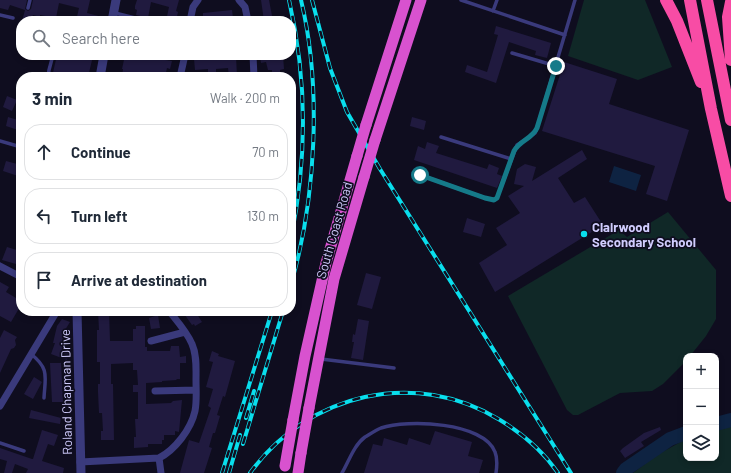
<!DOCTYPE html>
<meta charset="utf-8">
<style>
:root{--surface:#fff;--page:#f2f2f3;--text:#1f2937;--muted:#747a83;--line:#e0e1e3}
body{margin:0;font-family:Barlow,sans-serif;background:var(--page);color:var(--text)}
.controls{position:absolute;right:12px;bottom:12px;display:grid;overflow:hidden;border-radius:8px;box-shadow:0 2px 6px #0003}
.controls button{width:36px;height:36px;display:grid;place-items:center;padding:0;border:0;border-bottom:1px solid var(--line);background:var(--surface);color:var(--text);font:20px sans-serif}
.stop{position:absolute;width:12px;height:12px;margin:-9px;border:3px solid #157a89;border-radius:50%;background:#fff}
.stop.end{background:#157a89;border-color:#fff;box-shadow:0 1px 4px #0008}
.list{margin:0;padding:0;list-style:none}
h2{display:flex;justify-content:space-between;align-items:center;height:52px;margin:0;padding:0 16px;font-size:17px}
h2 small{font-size:13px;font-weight:400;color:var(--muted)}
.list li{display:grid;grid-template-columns:26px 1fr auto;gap:12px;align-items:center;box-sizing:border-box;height:56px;margin:0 8px 8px;padding:0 8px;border:1px solid var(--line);border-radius:16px}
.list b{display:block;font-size:15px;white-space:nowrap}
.list em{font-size:13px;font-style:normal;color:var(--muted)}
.icon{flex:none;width:22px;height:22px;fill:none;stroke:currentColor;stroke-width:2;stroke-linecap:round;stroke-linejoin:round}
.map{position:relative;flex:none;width:731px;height:473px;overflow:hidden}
.search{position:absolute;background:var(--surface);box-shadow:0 2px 6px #0003;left:16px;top:16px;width:280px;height:44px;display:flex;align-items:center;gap:10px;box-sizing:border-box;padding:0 14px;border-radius:16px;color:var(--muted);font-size:15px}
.panel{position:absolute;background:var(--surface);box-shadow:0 2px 6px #0003;left:16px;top:72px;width:280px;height:244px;border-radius:16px}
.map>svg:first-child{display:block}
</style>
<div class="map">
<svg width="731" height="473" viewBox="0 0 731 473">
<rect width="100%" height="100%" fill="#0f0d1f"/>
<path fill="#102827" d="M584 0H645L672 67 638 80 568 56Z
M668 212 716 270V319L706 336 690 356H686V361L663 384 652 391 620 393 578 415H573L567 410 508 296 619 230 627 237Z
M731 426V473H633L657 455 686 439V458H716V429Z"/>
<path fill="#0e2342" d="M614 166 641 175 636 191 609 182Z"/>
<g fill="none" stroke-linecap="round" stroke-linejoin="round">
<path stroke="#0e2342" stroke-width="14" d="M716 424 731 420
M623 473 626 469 670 439 686 433"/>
</g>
<path fill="#201a3f" d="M0 0H27L25 9 28 11 31 9 33 0H90L87 13 106 18V21H76L79 8 59 3 56 18 40 15V17L33 15 30 21H22L25 10 10 5 8 10 0 8Z
M137 0H179L176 11 178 12 176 21H166L169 7 151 2 148 18 136 15 137 10 135 9V6Z
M261 0H269L273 21H264Z
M232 10 233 18 203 21V13Z
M496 26 551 43 547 58 535 55 536 51 509 42 496 83 465 72 467 65 487 72 498 35 494 34Z
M57 55 93 56 88 77H52Z
M125 55H136L159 60V59L172 61 170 69 167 68 165 77H122L123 69H122Z
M203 55H236L237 77H229L228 68 216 69V77H208V69L195 70 194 59 203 58Z
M264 55H283L284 69 280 70V77H272V70H268L266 62 261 63 260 57 264 56Z
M564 62 617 79 609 104 689 130 667 201 646 194 655 166 542 131Z
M7 96 17 100 12 111 3 107Z
M8 117 21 121V131L6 126Z
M412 117 426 121 424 130 410 126Z
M427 142 439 146 436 153 487 169 489 164 499 168 497 174 502 176 497 188 414 160 418 146 425 149Z
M582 150 587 159 558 178 574 203 585 197 603 225 495 292 479 263 507 245 496 228 520 213 508 196 524 186 514 184 517 169 525 164 536 167 532 181Z
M6 161 21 165V177L3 171Z
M467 218 485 224 481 237 463 232Z
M7 247 20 251 16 264 2 260Z
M366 273 381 277 372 309 357 305Z
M0 282 9 287 6 292 21 301V305L11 322 0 316Z
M98 311H109L110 341H133V329H136V326H145V347H147V351H170L171 346H179L180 357 186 356V363H180V379H176L177 380 162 381V382L146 383V404L171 403 173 401 182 400 179 432 175 431V435H164V440H162V444H148V447L134 448V437H136L135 419H138V392H133V385H138L137 370H133V363L111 364V384H113L114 440H101V431H103L102 413H99L98 392V384H100V362H97V330H99Z
M182 311H195L202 322 195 326 194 324 192 325Z
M158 315 160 328 151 329 149 318Z
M62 319 70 322 65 330 69 331 65 348 69 350 67 360 51 354 55 343H53L57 326Z
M358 319 369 321 363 360 351 358 354 342H352L353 334 355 335Z
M4 330 17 337 15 340 16 345 14 348 11 349 0 373V338Z
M212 351 219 354 218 356 235 361 225 397 223 396 217 415 220 416 215 433H213L209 447 212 448 204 473H180L189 440 199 443 211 408 208 406 213 389 206 387 213 362 209 361Z
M50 363H61L63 402H52Z
M34 377 42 382 33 399 24 394Z
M31 410 61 418 60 424 29 418Z
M660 427 661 430 641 442 644 446 625 458 620 451 623 448 644 433Z
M42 430 58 435 54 446 48 444 42 461 64 468 63 473H26L28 469 15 464 12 473H4L7 461 0 459V448L32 459H33Z
M435 431 472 442 468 456 483 460 479 473H364L373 444 382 446 384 438 407 445 409 438 430 445Z"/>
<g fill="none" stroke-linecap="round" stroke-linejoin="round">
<path stroke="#3a3a7c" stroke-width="3.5" d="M461 0 565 35
M28 8 30 0
M493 11 497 0
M115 13 147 21
M0 15 13 18
M512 53 556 66
M48 77 49 70 53 55
M441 137 511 159
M0 141 21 147
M420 175 485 198 494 200 497 198 517 145 530 137 535 133 537 128 575 0
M31 354C50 369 45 377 44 398
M321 359 394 368
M0 443 24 451
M342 473C349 461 354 445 365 437 370 434 376 430 381 428 407 419 484 422 495 452 498 459 497 466 496 473"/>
<path stroke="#3a3a7c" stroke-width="7" d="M239 0 245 7 248 21
M190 21 193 7 198 0
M253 55 254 77
M180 77 185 55
M0 266 21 277
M151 341 185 332
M155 391 196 390
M0 406 57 311
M159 458 161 473
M80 462 159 458C175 450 191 429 195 411 197 401 196 390 196 380 196 368 197 355 192 344 187 332 177 321 169 311"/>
<path stroke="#3a3a7c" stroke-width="9" d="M112 21 116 0
M100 77 104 55
M77 311 81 473"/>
<path stroke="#d852cf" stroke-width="11" d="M366 125 406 0
M375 140 421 0
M309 408 334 279 364 177
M293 420 305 356 326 263 357 156
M298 473 301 453"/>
<path stroke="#f84ca5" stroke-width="12" d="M666 0 677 21 701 82
M690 0 711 109 731 196
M707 0 731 120
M731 2 728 17 731 60"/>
<g stroke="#09deed" stroke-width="4">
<path id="rail" d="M289 0C307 78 307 160 291 238
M312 0 330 68 347 112 380 169 571 473
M291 284C316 199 322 87 301 0
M246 418 254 391
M243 444 283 311
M222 473 272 311
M229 473 240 435
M250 473C308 393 415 368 500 420 523 434 543 451 558 473"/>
</g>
<use href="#rail" stroke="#0f0d1f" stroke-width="2.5" stroke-dasharray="8" stroke-linecap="butt"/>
<path stroke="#d852cf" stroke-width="11" d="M357 156 366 125
M364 177 375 140
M301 453 309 408
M285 466 293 420"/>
</g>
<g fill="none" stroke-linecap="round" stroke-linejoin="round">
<path stroke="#157a89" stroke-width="5" d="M420 175 485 198 494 200 497 198 514 151C520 140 532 139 537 128L556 66"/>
</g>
<circle fill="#09deed" stroke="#0f0d1f" stroke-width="1.5" cx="584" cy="234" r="4"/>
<g text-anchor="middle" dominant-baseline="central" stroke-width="3.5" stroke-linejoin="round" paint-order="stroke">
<g font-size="13" font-weight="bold" fill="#d0ccfd" stroke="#0f0d1f" text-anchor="start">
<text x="592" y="227">Clairwood<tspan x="592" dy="15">Secondary School</tspan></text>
</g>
<g font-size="13" fill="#d0ccfd" stroke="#0f0d1f">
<text transform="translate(334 230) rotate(-74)">South Coast Road</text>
<text transform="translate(66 392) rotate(-91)">Roland Chapman Drive</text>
</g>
</g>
</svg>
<div class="controls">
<button>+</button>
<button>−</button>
<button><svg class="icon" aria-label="layers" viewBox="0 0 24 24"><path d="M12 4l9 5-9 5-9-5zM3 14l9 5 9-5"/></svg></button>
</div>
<div class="stop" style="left:420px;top:175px"></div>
<div class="stop end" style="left:556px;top:66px"></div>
<div class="search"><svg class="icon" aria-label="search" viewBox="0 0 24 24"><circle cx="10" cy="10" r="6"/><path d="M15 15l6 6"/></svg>Search here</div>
<section class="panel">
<h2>3 min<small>Walk · 200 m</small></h2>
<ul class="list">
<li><svg class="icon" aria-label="ahead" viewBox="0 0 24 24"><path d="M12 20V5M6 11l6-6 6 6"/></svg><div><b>Continue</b></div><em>70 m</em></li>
<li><svg class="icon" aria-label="left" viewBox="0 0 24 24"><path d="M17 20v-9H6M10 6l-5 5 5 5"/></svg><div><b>Turn left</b></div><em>130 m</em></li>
<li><svg class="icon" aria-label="arrive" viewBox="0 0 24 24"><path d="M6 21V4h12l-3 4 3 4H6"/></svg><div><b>Arrive at destination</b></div></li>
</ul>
</section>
</div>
